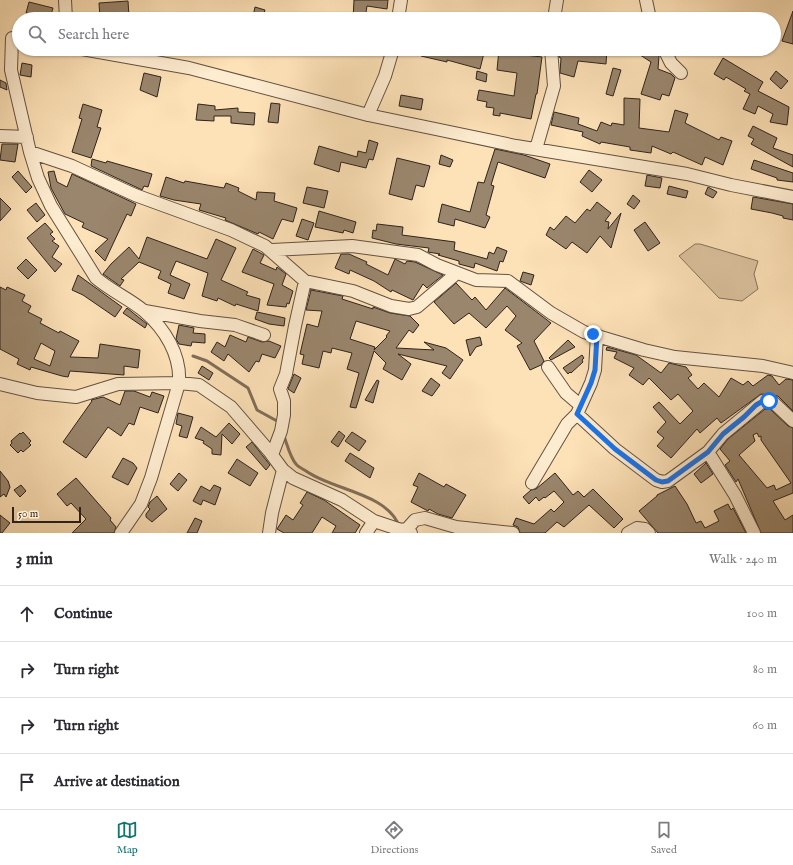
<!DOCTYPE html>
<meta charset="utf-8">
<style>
:root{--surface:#fff;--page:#f7f7f7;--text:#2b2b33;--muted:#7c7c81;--line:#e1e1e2;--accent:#0f766e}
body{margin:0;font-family:"IM FELL English",serif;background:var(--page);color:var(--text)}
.scale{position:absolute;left:12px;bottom:10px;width:69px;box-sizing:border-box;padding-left:4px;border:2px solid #2f231c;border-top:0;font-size:11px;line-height:14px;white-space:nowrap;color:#2f231c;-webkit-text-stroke:3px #feecd0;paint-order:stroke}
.stop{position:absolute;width:12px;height:12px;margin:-9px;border:3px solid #1a73e8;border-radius:50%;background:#fff}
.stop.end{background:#1a73e8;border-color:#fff;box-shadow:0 1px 4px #0008}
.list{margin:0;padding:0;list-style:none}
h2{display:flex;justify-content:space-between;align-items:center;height:52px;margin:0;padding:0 16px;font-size:17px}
h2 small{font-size:13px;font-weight:400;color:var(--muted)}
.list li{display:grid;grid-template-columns:26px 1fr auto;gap:12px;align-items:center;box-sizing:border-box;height:56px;padding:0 16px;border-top:1px solid var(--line)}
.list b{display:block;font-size:15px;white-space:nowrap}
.list em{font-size:13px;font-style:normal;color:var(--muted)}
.icon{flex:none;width:22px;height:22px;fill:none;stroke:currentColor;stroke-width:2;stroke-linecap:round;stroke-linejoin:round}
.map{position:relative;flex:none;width:793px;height:533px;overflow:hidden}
.search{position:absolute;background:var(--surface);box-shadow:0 1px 3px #0004;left:12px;right:12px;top:12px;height:44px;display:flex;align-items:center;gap:10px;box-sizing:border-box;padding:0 14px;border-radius:22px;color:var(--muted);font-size:15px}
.sheet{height:276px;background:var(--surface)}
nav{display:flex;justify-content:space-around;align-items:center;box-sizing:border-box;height:56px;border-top:1px solid var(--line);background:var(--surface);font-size:11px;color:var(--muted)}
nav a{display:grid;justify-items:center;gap:2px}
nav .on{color:var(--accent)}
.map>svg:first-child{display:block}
</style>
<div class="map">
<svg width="793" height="533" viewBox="0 0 793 533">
<rect width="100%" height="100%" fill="#fde1b7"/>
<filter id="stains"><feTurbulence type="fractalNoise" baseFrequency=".005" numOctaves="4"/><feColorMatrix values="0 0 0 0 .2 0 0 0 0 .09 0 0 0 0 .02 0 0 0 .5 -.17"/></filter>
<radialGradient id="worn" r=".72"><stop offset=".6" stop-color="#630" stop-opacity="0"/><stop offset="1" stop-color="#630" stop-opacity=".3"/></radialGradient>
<path fill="#dac19d" stroke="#84725c" d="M695 244H700L758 261 754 274 758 289 742 301 719 298 679 256Z"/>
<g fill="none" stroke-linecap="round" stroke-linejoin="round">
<path stroke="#816e59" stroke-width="3" d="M193 356 207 361 248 388 257 410 277 421 278 423
M284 436C287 444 290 457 296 464 298 467 303 469 306 471 332 490 387 493 399 526"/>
</g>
<path fill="#9a866d" stroke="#2f231c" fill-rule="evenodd" d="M354 0H388L387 9 367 6 365 19H353Z
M128 1 129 16 100 18 99 3Z
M29 2 53 8 50 18 26 13Z
M255 7 265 10 262 19 253 16Z
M793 11V44L782 41Z
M422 49H485L480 69 447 60V62L421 56Z
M499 49 516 51V54L542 57 537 94H536L531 119 500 113V116L493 115 494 108 486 107 487 102 477 100 479 90 514 96 517 73 497 70Z
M559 49H607L606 64 578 61 574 77 560 73 561 58 559 57Z
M631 49 657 50 659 56 658 69 671 74 675 78 669 96 662 94 660 100 641 94 651 62Z
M723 58 763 82 758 91 789 107 787 125 770 122 773 114 758 106 755 114 743 109 750 94 744 91 746 89 726 77 724 80 714 74Z
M22 63 32 65 31 77 20 75Z
M613 68 621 70 613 96 606 94Z
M477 71 487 74 486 82 476 79Z
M776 71 788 81 781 89 770 79Z
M144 73 161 77 157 97 140 90Z
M0 80 6 83 7 90 0 87Z
M401 95 423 99 421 110 399 106Z
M624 98 640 99 639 128 669 132 675 110 688 114 685 123 719 140 721 137 732 141 723 165 705 157 702 165 673 152 671 154 652 146 651 153 630 150V147L601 142 600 144 582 136 583 132 551 125 554 112 579 118 578 124 597 131 601 122 611 126 612 123 624 125Z
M271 103 280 104 278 123 268 122Z
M83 104 102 110 97 127 101 128 91 158 72 152 82 119 79 118Z
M198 104 215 106V110L238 108V112L255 113 254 125 231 123V116H214V121L196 120Z
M753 126 777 138 773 148 793 155V167L751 144 754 139 748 136Z
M369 140 378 143 373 160 369 159 366 168 341 162 339 172 314 164 319 146 357 157 358 151 366 153Z
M2 144H18L15 162 0 160Z
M495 149 524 155 550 164 545 178 498 162 491 185 494 186 486 215 490 217 485 228 455 219 454 226 438 222 442 204 470 212 478 182 484 183Z
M441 155 453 160 450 167 439 164Z
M397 158 430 166 424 187 416 185 412 200 389 194Z
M92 159 106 163 107 161 152 174 148 187 144 186 142 190 138 188 91 166Z
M754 160 793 173V182L777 180V178L751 169Z
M589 170 602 180 592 192 580 182Z
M18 171 32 187 26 193 12 177Z
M54 171 57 182 67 187 72 174 136 204 131 216 127 214 105 261 95 251 108 239 82 227 84 223 65 214 51 188 48 172Z
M647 175 662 178 660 188 645 186Z
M166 177 184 183 185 181 224 188 226 183 239 188 238 191 256 200 257 192 275 193 274 201 297 208 293 222 282 219 273 239 259 232 258 234 225 220 226 218 199 210 201 204 174 200 160 196Z
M669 186 688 191 686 198 667 194Z
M307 187 328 191 324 208 303 203Z
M708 187 717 192 713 198 705 194Z
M633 195 640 201 634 209 627 204Z
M753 197 793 204V220L783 218V216L772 213 751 209Z
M0 198 11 209 0 221Z
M597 202 611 213 605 221 609 222 608 229 621 213 611 248 600 236 587 253 572 242 566 249 546 235 550 227 554 230 566 216 575 223 587 209 590 211Z
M36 203 45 215 37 222 27 210Z
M319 211 356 222 353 233 344 230 343 233 315 227Z
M302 219 314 223 308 240 296 236Z
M645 222 660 243 648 251 634 230Z
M45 223 53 232 50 234 55 239 52 241 59 246 52 257 62 264 55 272 27 238Z
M377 224 403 227 402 235 455 242 454 250 487 259 489 252 494 254 497 247 507 251 503 262 500 261 497 271 475 263 474 268 459 264V261L438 255 440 254 428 252 429 248 396 244 372 238 373 230 376 231Z
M147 237 207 259 216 239 236 248 221 280 248 292 246 295 260 299 258 311 236 304 235 306 218 298 217 301 202 296 208 273 176 261 170 275 190 284 184 299 168 293 171 284 158 278 161 271 139 262 121 279 124 280 120 286 103 274 111 264 129 247 139 259Z
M253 249 264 255 260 263 276 270 277 267 286 274 282 285 293 291 289 304 287 303 286 307 267 305 274 284 242 272Z
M341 254H349L367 262 366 264 388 275 395 259 405 264 407 261 415 262 443 275 427 288 423 284 413 300 392 290 391 292 374 281 350 270 349 274 335 268Z
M26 259 37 270 28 279 17 268Z
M523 272 534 275 531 285 520 281Z
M78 275 122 307 115 317 83 295 72 290Z
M456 283 472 300 475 297 486 310 505 288 551 323 534 341 544 361 541 365 530 370 517 346 522 343 505 330 516 316 507 306 486 328 469 313 454 324 434 302Z
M0 287 6 290 7 287 25 295 22 301 31 306 28 312 42 319 40 323 59 333 60 331 79 341 70 357 98 358 100 344 140 350 138 368 124 366V375L70 371 68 377 62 376 31 367 30 370 17 364 19 359 0 349ZM41 343 55 351 50 366 34 359Z
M311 290 343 296 342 299 373 309V307L390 313 410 316 419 325 413 333 409 330 396 348 434 350 424 342 446 348 463 360 450 379 442 373 447 366 398 354 411 364 402 380 383 369 386 363 374 351 356 408 350 407 359 373 347 369 352 353 332 348 331 353 323 351 319 368 302 364 304 355 300 354 307 324 318 327 322 311 306 310ZM356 321 390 331 386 336 387 337 374 350 375 347 350 339Z
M127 308 147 324 145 328 123 313Z
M257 312 285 318 284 326 269 324 255 319Z
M179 325 194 328 193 333 205 334V343L192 342 191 346 179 344 176 339Z
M230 335 246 342 248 337 262 342 269 341 281 346 275 358 262 354 259 362 256 361 249 372 228 354 224 361 211 352 217 342 225 347Z
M480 337 482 345 476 347 470 356 466 340Z
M568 340 575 347 551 360 549 358Z
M607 347 636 355 661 373 669 363 686 367 692 375 688 378 698 389 704 383 719 397 731 378 743 385 748 381 753 386 768 375 772 376 779 385 786 379 793 380V411L778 396 761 394 721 423 717 418 700 433 697 429 671 458 657 446 664 438 657 432 666 422 653 407 659 402 680 424 693 411 678 394 671 400 649 378 643 385 629 375 634 368 614 358 617 352 606 350Z
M582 355 584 358 582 360 583 362 571 373 570 372 568 374 563 368Z
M202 366 213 373 209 380 198 373Z
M294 374 301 378 294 393 288 389Z
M431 378 440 385 432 396 422 391Z
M377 380 379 381 373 403 365 400Z
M125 391H134L150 397 152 392 164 396 158 413 140 407 134 425 129 423 121 436 108 427 86 458 63 442 92 401 91 400 103 397 120 405Z
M765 409H770L788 426 793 428V493L773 501 785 520 793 515V533H761L738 479 736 482 725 465 730 461 720 449 728 439ZM757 433 759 437 761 436V440L791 483 776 490 774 485 767 488 739 455 755 441 753 435Z
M178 413 193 417 187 438 179 436 182 426 176 424Z
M229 423 240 434 232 444 222 434 221 455 212 454V449L203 443 204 441 195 438 201 427 216 437Z
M339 431 345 436 338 447 331 442Z
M23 432 31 441 29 443 31 445 23 452 21 450 18 453 10 445 12 443 11 441 20 433 21 434Z
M352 432 366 441 359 451 345 441Z
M252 442 270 465 266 470 246 447Z
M350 453 374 468 370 478 345 461Z
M123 458 133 463 137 468 128 485 112 477Z
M237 459 258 473 250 486 228 473Z
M706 463 713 474 701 483 694 474Z
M0 471 8 481 10 487 6 497 4 494 0 497Z
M179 473 187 480 178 491 170 484Z
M419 473 444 487 446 484 466 495 452 518 438 514 429 509 428 511 411 502 418 487 413 485Z
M555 473 573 495 578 491 584 497 593 489 623 519 614 528 589 505 564 527 557 522 545 533H520L518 527 513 525 516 518 534 524 551 509 554 512 564 502 554 491 545 498 544 497 539 501 536 497 529 504 523 497 531 490 536 489Z
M76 478 111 518 110 520 116 527 114 533H72L86 519 71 503 67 506 57 494Z
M21 485 26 491 20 497 14 490Z
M214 485 221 488 215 505 203 500 201 505 193 501 201 486 210 491Z
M675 486 687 504 696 523 701 521 705 528 719 521 714 511 728 504 731 510 733 508 746 533H658L639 511 657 496V495Z
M307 492 324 500 360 525 355 533H332L336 526 322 517 312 533H284L277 529 286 515 293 520 303 505 300 503Z
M157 496 167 509 152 522 146 517V514L150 509 148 507 150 502Z
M0 515 10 523 2 533H0Z
M195 518 202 521 197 533H187Z"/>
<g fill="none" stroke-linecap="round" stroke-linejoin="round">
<g stroke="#625243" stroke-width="14">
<path id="minor" d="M65 0 66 19
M646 0 650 19
M398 19 401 0
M554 19 557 0
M12 38 11 70 30 152 38 178 51 206 96 278C111 291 130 299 144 311 165 329 181 355 179 383L151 478 141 504 121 533
M82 49 189 68 368 115 445 131 516 146 687 174 731 185 793 197
M664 49 671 63 681 73
M368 115 385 76 393 49
M0 136 27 137
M536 149 554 86 551 49
M30 152 72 166 135 195 231 230 265 246 305 281 353 291 391 306 409 309 417 307 457 273
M272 250 352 246 418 255 437 265 476 280 508 281 551 313 584 332 644 350 675 357 763 366 793 373
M145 311 200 321 235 325 264 335
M548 367 566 393 580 405
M0 384 37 393 76 397 118 384 179 383 199 385 231 407 269 451 283 470 293 478 342 500 374 521 401 530 407 529 411 533
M577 414 615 449 656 480 662 482 668 481 708 452 723 434 763 401 773 402 793 421
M708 452 735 495 754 533
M272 455 281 431 284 415V401L280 389 286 374 295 326 305 281
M532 483 567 424 577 414 591 383 595 370 597 335
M407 529 415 520 425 518 456 527 513 533
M269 533 272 513 283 470
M366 533 374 521
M628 533 637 528 645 529 649 533"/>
</g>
<use href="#minor" stroke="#feecd0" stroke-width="12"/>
</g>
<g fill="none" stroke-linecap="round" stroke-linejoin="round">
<path stroke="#1a73e8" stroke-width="5" d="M593 334 597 335 595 370 591 383 577 414 615 449 656 480 662 482 668 481 708 452 723 434 744 417 756 405 763 401H769"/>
</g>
<rect width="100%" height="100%" filter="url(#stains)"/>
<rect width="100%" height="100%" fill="url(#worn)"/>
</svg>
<div class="scale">50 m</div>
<div class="stop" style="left:769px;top:401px"></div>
<div class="stop end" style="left:593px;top:334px"></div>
<div class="search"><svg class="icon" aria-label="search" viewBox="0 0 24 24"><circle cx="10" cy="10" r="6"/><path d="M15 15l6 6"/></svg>Search here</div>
</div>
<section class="sheet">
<h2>3 min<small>Walk · 240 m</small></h2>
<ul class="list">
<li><svg class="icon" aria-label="ahead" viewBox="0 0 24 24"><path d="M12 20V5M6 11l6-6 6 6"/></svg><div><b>Continue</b></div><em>100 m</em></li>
<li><svg class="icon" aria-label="right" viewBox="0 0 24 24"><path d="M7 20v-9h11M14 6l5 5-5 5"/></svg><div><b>Turn right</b></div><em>80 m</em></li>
<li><svg class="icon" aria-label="right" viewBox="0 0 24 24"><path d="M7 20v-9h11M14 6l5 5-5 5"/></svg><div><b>Turn right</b></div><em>60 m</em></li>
<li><svg class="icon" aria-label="arrive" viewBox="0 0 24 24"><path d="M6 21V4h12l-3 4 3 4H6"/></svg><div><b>Arrive at destination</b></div></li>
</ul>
</section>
<nav>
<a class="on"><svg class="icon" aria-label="map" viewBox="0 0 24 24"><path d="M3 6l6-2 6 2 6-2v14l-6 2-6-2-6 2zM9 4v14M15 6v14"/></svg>Map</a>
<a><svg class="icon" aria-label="directions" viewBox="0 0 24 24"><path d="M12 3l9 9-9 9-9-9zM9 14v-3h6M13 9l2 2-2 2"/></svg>Directions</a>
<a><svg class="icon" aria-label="saved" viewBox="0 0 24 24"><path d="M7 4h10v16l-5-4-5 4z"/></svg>Saved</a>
</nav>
